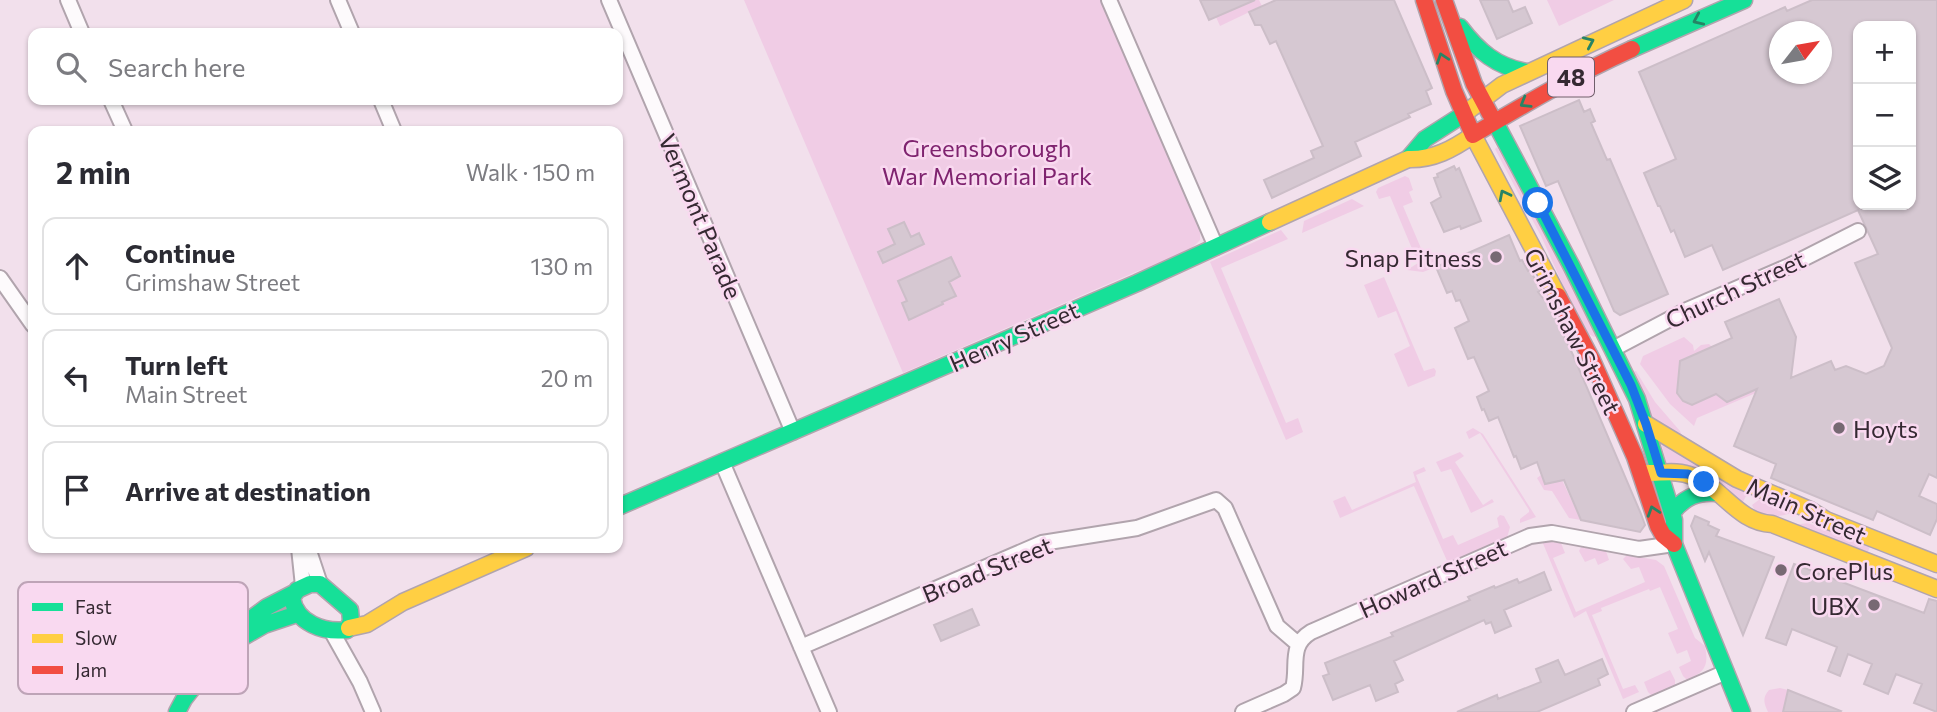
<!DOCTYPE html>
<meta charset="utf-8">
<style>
:root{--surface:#fff;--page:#f7f7f7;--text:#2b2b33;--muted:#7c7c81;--line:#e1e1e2}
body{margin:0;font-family:Commissioner,sans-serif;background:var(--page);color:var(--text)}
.controls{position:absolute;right:21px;top:21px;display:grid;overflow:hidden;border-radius:14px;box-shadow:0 2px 5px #0004}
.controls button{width:63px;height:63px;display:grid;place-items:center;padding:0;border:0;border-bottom:2px solid var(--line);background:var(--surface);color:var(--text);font:35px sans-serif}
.compass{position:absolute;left:1769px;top:21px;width:63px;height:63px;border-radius:50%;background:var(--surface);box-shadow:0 2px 5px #0004;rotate:59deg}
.stop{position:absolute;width:21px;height:21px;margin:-16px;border:5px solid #1a73e8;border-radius:50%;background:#fff}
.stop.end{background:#1a73e8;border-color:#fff;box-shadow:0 2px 7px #0008}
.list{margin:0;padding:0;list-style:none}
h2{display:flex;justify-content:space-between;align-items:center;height:91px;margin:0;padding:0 28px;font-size:30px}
h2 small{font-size:23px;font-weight:400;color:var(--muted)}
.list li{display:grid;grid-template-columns:46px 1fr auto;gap:21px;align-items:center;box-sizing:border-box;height:98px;margin:0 14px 14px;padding:0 14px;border:2px solid var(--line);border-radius:14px}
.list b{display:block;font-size:26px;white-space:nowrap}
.list p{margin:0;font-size:23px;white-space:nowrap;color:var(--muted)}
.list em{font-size:23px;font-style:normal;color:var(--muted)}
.icon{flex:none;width:38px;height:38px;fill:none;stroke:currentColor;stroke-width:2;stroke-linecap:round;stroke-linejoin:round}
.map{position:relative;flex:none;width:1937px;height:712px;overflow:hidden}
.search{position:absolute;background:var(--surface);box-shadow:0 2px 5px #0004;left:28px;top:28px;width:595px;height:77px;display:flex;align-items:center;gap:18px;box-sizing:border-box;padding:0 24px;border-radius:14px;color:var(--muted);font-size:26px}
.panel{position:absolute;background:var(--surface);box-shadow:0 2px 5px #0004;left:28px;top:126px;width:595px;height:427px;border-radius:14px}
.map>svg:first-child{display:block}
</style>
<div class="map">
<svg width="1937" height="712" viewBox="0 0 1937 712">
<rect width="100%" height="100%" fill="#f2e0ec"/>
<path fill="#f0cce5" d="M744 0H1101L1200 229V240C1189 254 1156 267 1138 271L903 373Z
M1233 0H1259L1262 6 1220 26 1216 17Z
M1547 0H1614L1559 26Z
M1497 147 1563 266 1596 336 1594 337 1589 334 1565 290 1542 238 1495 149Z
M1405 176 1409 178 1413 190 1409 192 1413 202 1403 206 1426 260 1436 256 1441 265 1423 272 1407 270 1418 263 1390 196 1379 199 1376 192 1378 188Z
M1352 199 1364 206 1302 233 1304 221Z
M1281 230 1288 239 1221 268 1286 423 1298 418 1303 432 1286 440 1210 262Z
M1384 277 1424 371 1434 368 1436 371 1435 376 1408 387 1394 354 1410 346 1396 311 1378 318 1364 285Z
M1684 337 1693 345 1694 351 1701 345 1709 344 1712 347 1680 361 1677 393 1683 401 1692 405 1721 392 1775 381 1777 384 1697 418 1694 426 1670 404 1640 364 1643 356Z
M1636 371 1655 402 1680 431 1682 436 1652 417 1633 372Z
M1473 428 1483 434 1536 517 1520 523V519L1529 512V510L1480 433 1469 439 1466 432Z
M1660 439 1751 492 1746 496 1742 504 1667 465Z
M1460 452 1464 456 1455 462 1483 505 1492 499 1494 502 1471 513 1451 469 1441 472 1436 462Z
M1424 467 1426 471 1416 475 1443 539 1453 535 1458 545 1499 527 1497 518 1500 515 1504 516 1510 527 1507 538 1448 563 1414 486 1340 518 1333 501 1345 496 1352 510 1416 482 1413 472Z
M1541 475 1545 484 1562 480 1581 520 1569 518 1552 491 1544 490 1537 478Z
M1760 499 1797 511C1783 517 1758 521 1752 505Z
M1808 523 1870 546 1868 552 1793 525Z
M1542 541 1561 543 1565 553 1553 558 1576 612 1645 582 1639 567 1631 569 1623 559 1627 555 1656 560 1664 566 1695 638 1705 646C1709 666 1705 672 1687 680L1683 676 1679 667 1691 661 1687 650 1677 654 1668 633 1678 629 1660 587 1650 591 1649 589 1601 608 1602 611 1592 615 1623 689 1635 685 1639 692 1623 699 1586 611 1574 618Z
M1581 547 1606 551 1609 560 1598 565 1595 558 1585 562 1579 551Z
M1670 670 1675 680V686L1652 696 1648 692 1644 682Z
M1780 688 1788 690 1783 712H1768C1764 703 1762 698 1769 690Z"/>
<path fill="#d6c8d2" stroke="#ccbec8" stroke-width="2" fill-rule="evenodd" d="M1200 0H1255L1209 20Z
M1276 0H1394L1432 88 1426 91 1431 104 1408 114 1410 117 1355 142 1361 156 1272 198 1264 180 1314 158 1311 151 1323 146 1276 41 1270 44 1261 25H1255L1249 12Z
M1480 0H1508L1513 12 1525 7 1532 23 1497 39Z
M1812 0H1937V478L1929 474 1919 496 1937 504V519L1930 535 1877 511 1873 520 1771 478 1776 464 1734 446 1757 389 1727 402 1716 394 1692 405 1683 401 1677 393 1680 361 1732 338 1725 322 1779 299 1796 337 1791 378 1831 361 1835 370 1846 366 1866 374 1884 366 1892 348 1855 263 1878 254 1858 210 1723 270 1712 245 1685 257 1674 230 1671 232 1660 206H1658L1644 173 1676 159 1639 72 1785 7 1787 11ZM1858 26H1911V205H1858ZM1780 32H1822V74H1780Z
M1579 100 1584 112 1590 109 1595 121 1591 123 1607 160 1610 159 1668 294 1620 315 1614 311 1558 181 1546 186 1520 126Z
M1454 166 1456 170 1459 168 1481 221 1461 229 1460 226 1444 232 1431 203 1441 197 1434 178 1438 177 1437 174Z
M904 222 911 237 919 233 924 244 883 263 878 252 895 244 888 229Z
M1509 235 1520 261 1522 260 1528 271 1530 270 1541 290 1538 292 1550 307 1573 355 1641 514 1645 525 1640 532 1581 520 1564 480 1545 484 1537 462 1521 469 1516 456 1514 457 1498 417 1489 421 1484 409 1482 410 1477 397 1489 391 1474 357 1468 359 1455 328 1469 321 1460 300 1456 301 1452 291 1447 293 1436 267Z
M951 257 960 276 949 282 956 296 942 302 943 304 909 320 902 303 907 301 898 281Z
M1695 516 1709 522 1708 525 1719 530 1716 536 1774 557 1743 635 1709 552 1705 561 1691 526Z
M1794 564 1924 613 1929 599 1937 601V712L1914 703 1922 684 1896 674 1888 694 1864 684 1872 664 1848 654 1840 676 1828 671 1837 647 1792 629 1786 645 1766 638Z
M1544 572 1551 590 1504 610 1511 626 1495 633 1491 622 1486 624 1484 620 1394 661 1403 680 1395 684 1398 692 1376 701 1370 685 1333 700 1323 676 1329 674 1325 663 1393 636 1391 633 1470 600 1468 597 1494 586 1495 588 1517 579 1519 583Z
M972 609 979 625 941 641 934 625Z
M1602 659 1608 674 1598 679 1600 685 1537 712H1457L1497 695 1498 699 1541 682 1536 669 1558 660 1565 675Z
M1788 690 1841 711 1840 712H1783Z"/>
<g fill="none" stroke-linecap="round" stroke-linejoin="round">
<g stroke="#b1a4ad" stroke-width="18">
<path id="street" d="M68 0 82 33
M338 0 352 33
M609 0 793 432
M1109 0 1216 247
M111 100 125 131
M381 100 394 131
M0 278 33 325
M1613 349 1687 310 1789 266 1858 231
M722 462 829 712
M299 548 303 586
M308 548 320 584
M332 632 360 682 373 712
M801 647 1042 543 1137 528 1216 500 1225 508 1277 626 1298 644
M1243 712 1284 694 1293 688C1299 666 1288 646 1311 632L1530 536 1552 533 1639 549 1674 544
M1634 712 1726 672"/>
</g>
<g stroke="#b1a4ad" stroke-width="19">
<path id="fast" d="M1460 27C1478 51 1497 67 1527 72
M1632 49 1744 0
M1495 122 1572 267 1637 399 1674 520V544L1742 712
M1408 159 1425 139 1464 114
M618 507 1137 283 1270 222
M1672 513C1684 497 1698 491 1718 493
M310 584H320L350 610 351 621 347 630C324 633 296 623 292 598L297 590Z
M238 640 264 625 297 614
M177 712 184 699 240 627 267 607 296 592"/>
</g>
<g stroke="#b1a4ad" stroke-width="19">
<path id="slow" d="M1464 114 1502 85 1684 0
M1270 222 1408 159C1433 160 1453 149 1473 135L1558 296
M1646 424 1737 479 1810 510 1826 520 1937 564
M1648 473C1663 473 1679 470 1692 476 1723 488 1737 522 1772 524L1937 589
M349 628 367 624 403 602 526 548"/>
</g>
<g stroke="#b1a4ad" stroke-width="19">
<path id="jam" d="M1424 0 1454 91 1473 135C1525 104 1576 74 1632 49
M1444 0 1474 84 1490 114
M1558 296 1592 360 1635 457 1658 526 1663 535 1674 544"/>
</g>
<use href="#street" stroke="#fdfafc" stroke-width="14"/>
<use href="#fast" stroke="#16e098" stroke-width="16"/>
<use href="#slow" stroke="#ffcf43" stroke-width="16"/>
<use href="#jam" stroke="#f24e42" stroke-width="16"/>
</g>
<defs><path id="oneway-chevron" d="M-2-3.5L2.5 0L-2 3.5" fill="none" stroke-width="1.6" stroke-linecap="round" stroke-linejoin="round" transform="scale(1.75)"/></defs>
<g stroke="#268465">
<use href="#oneway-chevron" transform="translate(1698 20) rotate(156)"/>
<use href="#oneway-chevron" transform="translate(1589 42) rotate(-24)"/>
<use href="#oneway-chevron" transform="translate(1442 58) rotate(-109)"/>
<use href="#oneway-chevron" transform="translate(1525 103) rotate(149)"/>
<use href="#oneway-chevron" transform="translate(1504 195) rotate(-117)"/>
<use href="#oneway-chevron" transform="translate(1653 511) rotate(-108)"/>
</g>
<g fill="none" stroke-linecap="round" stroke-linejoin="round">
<path stroke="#1a73e8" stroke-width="9" d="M1538 203 1631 385 1646 424 1661 473 1688 474 1704 482"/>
</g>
<g fill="#776973" stroke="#f9d9f0" stroke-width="2.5">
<circle cx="1496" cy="257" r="7"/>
<circle cx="1839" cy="428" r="7"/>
<circle cx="1781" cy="570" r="7"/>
<circle cx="1874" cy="605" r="7"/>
</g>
<g text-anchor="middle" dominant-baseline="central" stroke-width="5" stroke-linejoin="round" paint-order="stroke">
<rect fill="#f9d9f0" stroke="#705e6b" stroke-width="2" x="1548" y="57.5" width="46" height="39" rx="5"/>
<g font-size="23" font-weight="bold" fill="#352932">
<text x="1571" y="77">48</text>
</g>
<g font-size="24" fill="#7f236f" stroke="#f9d9f0">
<text x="987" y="147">Greensborough<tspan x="987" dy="28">War Memorial Park</tspan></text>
</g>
<g font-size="24" fill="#352932" stroke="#f9d9f0">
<text transform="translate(701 216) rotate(67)">Vermont Parade</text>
<text transform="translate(1735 289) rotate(-25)">Church Street</text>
<text transform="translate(1573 331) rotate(63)">Grimshaw Street</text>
<text transform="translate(1014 336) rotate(-24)">Henry Street</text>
<text transform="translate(1807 510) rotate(24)">Main Street</text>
<text transform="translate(987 569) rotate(-22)">Broad Street</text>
<text transform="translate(1433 578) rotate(-24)">Howard Street</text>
</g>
<g font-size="24" fill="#352932" stroke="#f9d9f0" text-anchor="end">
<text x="1482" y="257">Snap Fitness</text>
<text x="1853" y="428" text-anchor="start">Hoyts</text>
<text x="1795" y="570" text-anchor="start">CorePlus</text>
<text x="1860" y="605">UBX</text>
</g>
</g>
<rect x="18" y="582" width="230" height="112" rx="10" fill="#f9d9f0" stroke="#bea4b7" stroke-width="2"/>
<rect x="32" y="603" width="31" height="8" fill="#16e098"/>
<rect x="32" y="634" width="31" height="9" fill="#ffcf43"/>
<rect x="32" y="666" width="31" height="8" fill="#f24e42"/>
<g font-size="19" fill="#352932">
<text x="75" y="614">Fast</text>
<text x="75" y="645">Slow</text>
<text x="75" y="677">Jam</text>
</g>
</svg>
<div class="controls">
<button>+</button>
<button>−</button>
<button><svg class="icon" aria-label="layers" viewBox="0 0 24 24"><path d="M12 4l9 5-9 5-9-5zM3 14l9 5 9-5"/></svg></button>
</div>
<svg class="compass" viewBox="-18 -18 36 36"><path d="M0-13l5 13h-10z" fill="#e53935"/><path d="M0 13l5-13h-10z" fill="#7c7c81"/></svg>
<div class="stop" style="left:1538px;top:203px"></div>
<div class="stop end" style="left:1704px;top:482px"></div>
<div class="search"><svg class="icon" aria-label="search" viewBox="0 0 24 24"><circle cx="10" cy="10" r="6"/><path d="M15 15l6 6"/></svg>Search here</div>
<section class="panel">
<h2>2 min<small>Walk · 150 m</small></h2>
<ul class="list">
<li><svg class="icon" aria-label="ahead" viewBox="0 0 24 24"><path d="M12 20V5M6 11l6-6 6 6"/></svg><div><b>Continue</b><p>Grimshaw Street</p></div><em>130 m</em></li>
<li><svg class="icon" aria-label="left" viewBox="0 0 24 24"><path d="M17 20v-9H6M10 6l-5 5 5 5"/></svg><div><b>Turn left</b><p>Main Street</p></div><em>20 m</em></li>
<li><svg class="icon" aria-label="arrive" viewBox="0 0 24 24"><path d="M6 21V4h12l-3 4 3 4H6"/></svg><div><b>Arrive at destination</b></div></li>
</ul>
</section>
</div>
